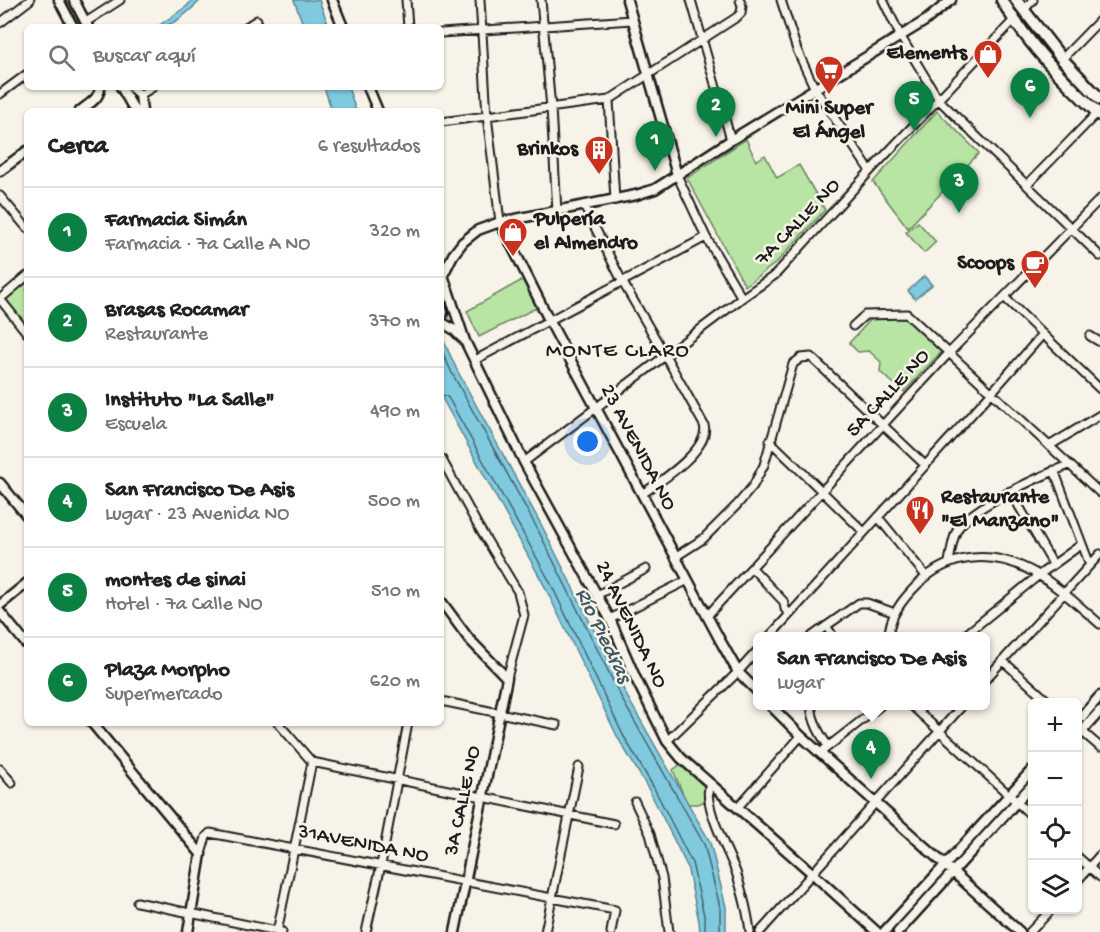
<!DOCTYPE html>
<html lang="es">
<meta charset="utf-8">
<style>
:root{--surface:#fff;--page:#f2f2f2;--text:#222;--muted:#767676;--line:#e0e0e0;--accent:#0b8043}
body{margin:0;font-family:"Gochi Hand",sans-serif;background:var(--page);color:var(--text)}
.controls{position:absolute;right:18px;bottom:18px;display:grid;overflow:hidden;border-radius:9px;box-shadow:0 2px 4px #0004}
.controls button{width:54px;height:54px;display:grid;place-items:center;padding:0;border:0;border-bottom:2px solid var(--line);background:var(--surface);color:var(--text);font:30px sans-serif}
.you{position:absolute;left:588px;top:442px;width:21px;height:21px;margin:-15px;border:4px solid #fff;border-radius:50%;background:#1a73e8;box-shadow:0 0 0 9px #1a73e833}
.badge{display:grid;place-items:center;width:39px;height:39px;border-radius:50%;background:var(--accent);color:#fff;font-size:20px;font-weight:700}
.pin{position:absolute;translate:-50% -50px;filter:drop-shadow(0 2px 3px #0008)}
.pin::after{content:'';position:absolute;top:32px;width:21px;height:18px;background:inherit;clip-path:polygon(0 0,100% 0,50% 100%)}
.popup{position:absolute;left:753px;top:632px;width:237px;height:78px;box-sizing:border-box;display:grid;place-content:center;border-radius:9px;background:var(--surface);filter:drop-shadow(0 2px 4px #0005);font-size:20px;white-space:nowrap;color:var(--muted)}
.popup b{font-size:22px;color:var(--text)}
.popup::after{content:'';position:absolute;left:50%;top:100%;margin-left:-12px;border:12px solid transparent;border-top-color:var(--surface)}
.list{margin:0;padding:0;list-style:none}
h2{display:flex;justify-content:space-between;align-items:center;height:78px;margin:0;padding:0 24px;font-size:26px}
h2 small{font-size:20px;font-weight:400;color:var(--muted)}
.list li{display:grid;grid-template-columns:39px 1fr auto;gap:18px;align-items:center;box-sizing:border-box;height:90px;padding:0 24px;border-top:2px solid var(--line)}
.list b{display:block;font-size:22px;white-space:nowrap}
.list p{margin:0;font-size:20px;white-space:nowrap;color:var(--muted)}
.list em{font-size:20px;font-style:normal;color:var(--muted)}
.icon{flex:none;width:33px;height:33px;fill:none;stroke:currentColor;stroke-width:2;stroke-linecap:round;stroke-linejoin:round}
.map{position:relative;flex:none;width:1100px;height:932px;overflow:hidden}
.search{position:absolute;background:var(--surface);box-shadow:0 2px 4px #0004;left:24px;top:24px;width:420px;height:66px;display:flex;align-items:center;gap:15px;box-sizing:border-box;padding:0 21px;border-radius:9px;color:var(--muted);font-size:22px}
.panel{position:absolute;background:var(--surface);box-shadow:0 2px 4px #0004;left:24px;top:108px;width:420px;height:618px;border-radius:9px}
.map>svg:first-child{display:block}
</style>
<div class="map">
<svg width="1100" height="932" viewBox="0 0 1100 932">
<rect width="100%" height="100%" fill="#f7f3e8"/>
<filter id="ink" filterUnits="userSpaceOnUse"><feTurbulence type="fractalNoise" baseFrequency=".0167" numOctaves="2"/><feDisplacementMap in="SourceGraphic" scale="12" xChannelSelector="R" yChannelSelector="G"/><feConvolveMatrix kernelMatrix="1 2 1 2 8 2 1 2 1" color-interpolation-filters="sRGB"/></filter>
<g filter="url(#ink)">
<path fill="#b8e5a3" stroke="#6a8060" stroke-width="1.5" d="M937 111 979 153 908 228 873 182Z
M746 139 756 161 765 155 777 178 799 165 825 210 776 263 745 286 687 178Z
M918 222 936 242 924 253 906 232Z
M524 279 538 307 479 337 467 311Z
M27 282V327L4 300Z
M874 316 908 319 942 351 904 392 880 372 881 362 869 351 858 352 849 343Z
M682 763 707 786 708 800 698 804H687L673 770Z"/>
<path fill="#80cae0" stroke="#588492" stroke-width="1.5" d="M192 0H201C189 11 174 27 157 27L187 6Z
M294 0H319L329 27H304Z
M324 87H348L356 111H332Z
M924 276 932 285 915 299 908 291Z
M441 335 457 370 543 528 628 698 710 842 726 907V932H700L699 921 687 866 649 790 618 738 544 585 441 396Z"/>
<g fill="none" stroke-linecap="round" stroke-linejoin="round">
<path stroke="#44626a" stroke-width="1.5" d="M441 349 452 373 538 530 623 701 704 844 720 907V932
M441 395 446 396 449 399 550 582 623 735 654 788 692 863 705 920V932"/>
<g stroke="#1c1c1c" stroke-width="11">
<path id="minor" d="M406 0 408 27
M480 0 487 116 500 222
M541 0 551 108 557 211
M691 0 731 140
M781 0 797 50 815 89 870 171
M883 0 901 37 939 100 1100 256
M1023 11 1033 0
M86 22 120 0
M0 23 30 0
M246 27 257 20
M441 33 632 20
M1062 59 1100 20
M0 94 27 74
M140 95 153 87
M609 100 615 200
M441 122 609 100 737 17 741 13 742 6 740 0
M677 175 706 237 742 298
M1027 185 1098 112
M0 196 27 228
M584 206 622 281 665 355 704 425C711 449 660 482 642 494
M1004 297 1100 389
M0 299 27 333
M0 299 27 276
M853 326 865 315 907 314 1100 493
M1090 336 1100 342
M475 360 706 237
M770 441 864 532
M1049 446 1100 415
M441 458 477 524 518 592 524 615 507 678
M524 462 742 298 775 275 870 171 1014 20
M1054 470 1090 565
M1010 491 1053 564
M878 517 926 576
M675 557 703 539 737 505 753 486 764 465 793 364 801 358 811 357 925 465
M949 562C951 552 952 540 957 530 970 507 1043 475 1069 465
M752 568 784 602 785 609 790 614
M597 595 646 569
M707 616 949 353 1100 199
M610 619 688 580
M826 626 833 636
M770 636 992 392 1043 334
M812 636 859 603H867L895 613
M889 636C889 616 903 599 917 585 933 569 950 560 973 558 1025 553 1064 593 1100 624
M964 636 1039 575 1082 544
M1003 661 1049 702
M985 680 1100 554
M441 701 557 725
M811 706C813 722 819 733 828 746
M912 706 1032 816
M278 723 312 762
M1078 728 1100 747
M667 741 738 672 757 651
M820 753 880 706
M312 762 614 824
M0 769 12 783
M710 784C701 802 729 853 736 872 742 891 748 912 750 932
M635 802 650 834 662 878 669 932
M738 807 801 736
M201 854 206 837 210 833 615 910 611 932
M1078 857 1100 877
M1078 880 1100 855
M137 902 282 932
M277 932 312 762
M366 932 381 865 408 723
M545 932 579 767
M760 932 962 706
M1030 932 1051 910"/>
</g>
<g stroke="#1c1c1c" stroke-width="13">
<path id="tertiary" d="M59 0 73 27
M74 0 88 27
M332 0 343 27
M627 0 677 175
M121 87 135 111
M131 87 140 95 142 111
M368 87 378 111
M80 111C88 104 100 99 100 87
M0 171 27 151
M500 222 549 320 721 642 738 672 757 691
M441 269 465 341 524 462 610 619 636 679 667 741 681 758 812 873 877 932
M442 277 453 255 463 242 478 230 500 222 636 195 655 189 677 175 731 140 925 21 951 0
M441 306 443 312 441 321
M441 322 453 329 462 338
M0 483 27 516
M441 601 469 639 507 678 455 932
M0 605 27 583
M0 612 27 645
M771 706 801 736 1020 932
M1078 721 1100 696
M92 723 201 854 188 932
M1078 736 1100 711
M884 932 1032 770
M898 932 1032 785"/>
</g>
<g stroke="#1c1c1c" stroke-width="15">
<path id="trunk" d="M1002 0C1027 44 1063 80 1100 115
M1016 0 1062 59 1100 99"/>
</g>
<use href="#minor" stroke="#f7f3e8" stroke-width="7"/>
<use href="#tertiary" stroke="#f7f3e8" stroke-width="8"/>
<use href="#trunk" stroke="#f7f3e8" stroke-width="10"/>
</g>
</g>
<defs>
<g id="shop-pin" transform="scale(1.5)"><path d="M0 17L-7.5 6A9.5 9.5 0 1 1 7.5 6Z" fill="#c8321e" stroke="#f7f3e8"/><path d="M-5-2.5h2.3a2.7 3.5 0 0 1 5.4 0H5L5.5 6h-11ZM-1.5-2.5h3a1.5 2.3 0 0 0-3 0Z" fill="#fff"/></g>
<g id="supermarket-pin" transform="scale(1.5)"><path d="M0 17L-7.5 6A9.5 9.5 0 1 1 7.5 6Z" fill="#c8321e" stroke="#f7f3e8"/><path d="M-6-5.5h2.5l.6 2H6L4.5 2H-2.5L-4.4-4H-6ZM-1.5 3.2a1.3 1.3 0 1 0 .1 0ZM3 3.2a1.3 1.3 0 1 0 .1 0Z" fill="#fff"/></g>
<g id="building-pin" transform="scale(1.5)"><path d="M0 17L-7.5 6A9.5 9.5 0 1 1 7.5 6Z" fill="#c8321e" stroke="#f7f3e8"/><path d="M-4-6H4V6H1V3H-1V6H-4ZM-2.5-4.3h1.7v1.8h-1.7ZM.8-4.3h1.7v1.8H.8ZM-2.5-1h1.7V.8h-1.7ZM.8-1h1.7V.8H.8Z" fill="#fff"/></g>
<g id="cafe-pin" transform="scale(1.5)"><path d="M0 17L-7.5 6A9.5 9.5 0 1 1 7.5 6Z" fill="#c8321e" stroke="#f7f3e8"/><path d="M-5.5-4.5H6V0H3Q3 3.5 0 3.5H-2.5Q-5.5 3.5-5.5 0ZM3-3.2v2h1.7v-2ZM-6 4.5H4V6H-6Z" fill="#fff"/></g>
<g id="restaurant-pin" transform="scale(1.5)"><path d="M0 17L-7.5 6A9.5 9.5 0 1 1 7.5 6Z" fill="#c8321e" stroke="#f7f3e8"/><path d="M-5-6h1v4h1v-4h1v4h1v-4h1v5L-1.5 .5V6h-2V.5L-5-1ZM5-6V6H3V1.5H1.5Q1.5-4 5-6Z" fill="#fff"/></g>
</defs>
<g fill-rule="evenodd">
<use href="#shop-pin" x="988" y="54"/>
<use href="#supermarket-pin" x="829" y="70"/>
<use href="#building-pin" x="599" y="150"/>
<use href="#shop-pin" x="513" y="232"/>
<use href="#cafe-pin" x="1035" y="264"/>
<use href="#restaurant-pin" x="920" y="510"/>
</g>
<g text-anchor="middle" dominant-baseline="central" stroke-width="5" stroke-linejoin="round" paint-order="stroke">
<g font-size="21" font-weight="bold" fill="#1c1c1c" stroke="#f7f3e8" text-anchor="end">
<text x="967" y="54">Elements</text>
<text x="829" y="109" text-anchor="middle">Mini Super<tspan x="829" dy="24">El Ángel</tspan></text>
<text x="578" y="150">Brinkos</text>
<text x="534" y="220" text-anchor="start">Pulpería<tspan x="534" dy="24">el Almendro</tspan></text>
<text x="1014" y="264">Scoops</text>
<text x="941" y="498" text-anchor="start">Restaurante<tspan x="941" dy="24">"El Manzano"</tspan></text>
</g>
<g font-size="21" fill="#1c1c1c" stroke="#f7f3e8">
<text transform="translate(799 223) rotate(-46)">7A CALLE NO</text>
<text transform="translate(889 394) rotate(-47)">5A CALLE NO</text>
<text transform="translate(637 448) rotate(62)">23 AVENIDA NO</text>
<text transform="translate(630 625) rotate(64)">24 AVENIDA NO</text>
<text transform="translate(464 801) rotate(-78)">3A CALLE NO</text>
<text transform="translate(363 845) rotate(11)">31AVENIDA NO</text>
</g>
<g font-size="22" letter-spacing="1.5" fill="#1c1c1c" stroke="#f7f3e8">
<text x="618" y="352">MONTE CLARO</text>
</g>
<g font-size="22" font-style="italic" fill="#3f5961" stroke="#f7f3e8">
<text transform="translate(602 636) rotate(64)">Río Piedras</text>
</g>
</g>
</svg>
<div class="controls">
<button>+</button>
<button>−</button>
<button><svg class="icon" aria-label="locate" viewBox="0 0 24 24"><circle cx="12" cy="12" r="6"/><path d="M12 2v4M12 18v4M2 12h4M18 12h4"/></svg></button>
<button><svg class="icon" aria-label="layers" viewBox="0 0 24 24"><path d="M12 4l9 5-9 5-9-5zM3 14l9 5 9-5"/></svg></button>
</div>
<div class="you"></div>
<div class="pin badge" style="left:655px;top:171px">1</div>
<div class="pin badge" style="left:716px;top:137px">2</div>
<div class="pin badge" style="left:959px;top:213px">3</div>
<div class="pin badge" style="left:871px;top:779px">4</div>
<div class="popup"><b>San Francisco De Asis</b>Lugar</div>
<div class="pin badge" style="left:914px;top:131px">5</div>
<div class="pin badge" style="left:1030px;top:118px">6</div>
<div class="search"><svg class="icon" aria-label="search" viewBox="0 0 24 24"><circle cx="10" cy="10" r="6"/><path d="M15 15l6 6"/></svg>Buscar aquí</div>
<section class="panel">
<h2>Cerca<small>6 resultados</small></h2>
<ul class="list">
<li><span class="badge">1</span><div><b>Farmacia Simán</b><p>Farmacia · 7a Calle A NO</p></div><em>320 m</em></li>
<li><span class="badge">2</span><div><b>Brasas Rocamar</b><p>Restaurante</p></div><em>370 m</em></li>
<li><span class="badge">3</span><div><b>Instituto &quot;La Salle&quot;</b><p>Escuela</p></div><em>490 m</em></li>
<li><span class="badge">4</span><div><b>San Francisco De Asis</b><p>Lugar · 23 Avenida NO</p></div><em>500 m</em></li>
<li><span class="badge">5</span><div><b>montes de sinai</b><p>Hotel · 7a Calle NO</p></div><em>510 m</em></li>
<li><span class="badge">6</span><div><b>Plaza Morpho</b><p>Supermercado</p></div><em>620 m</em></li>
</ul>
</section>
</div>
